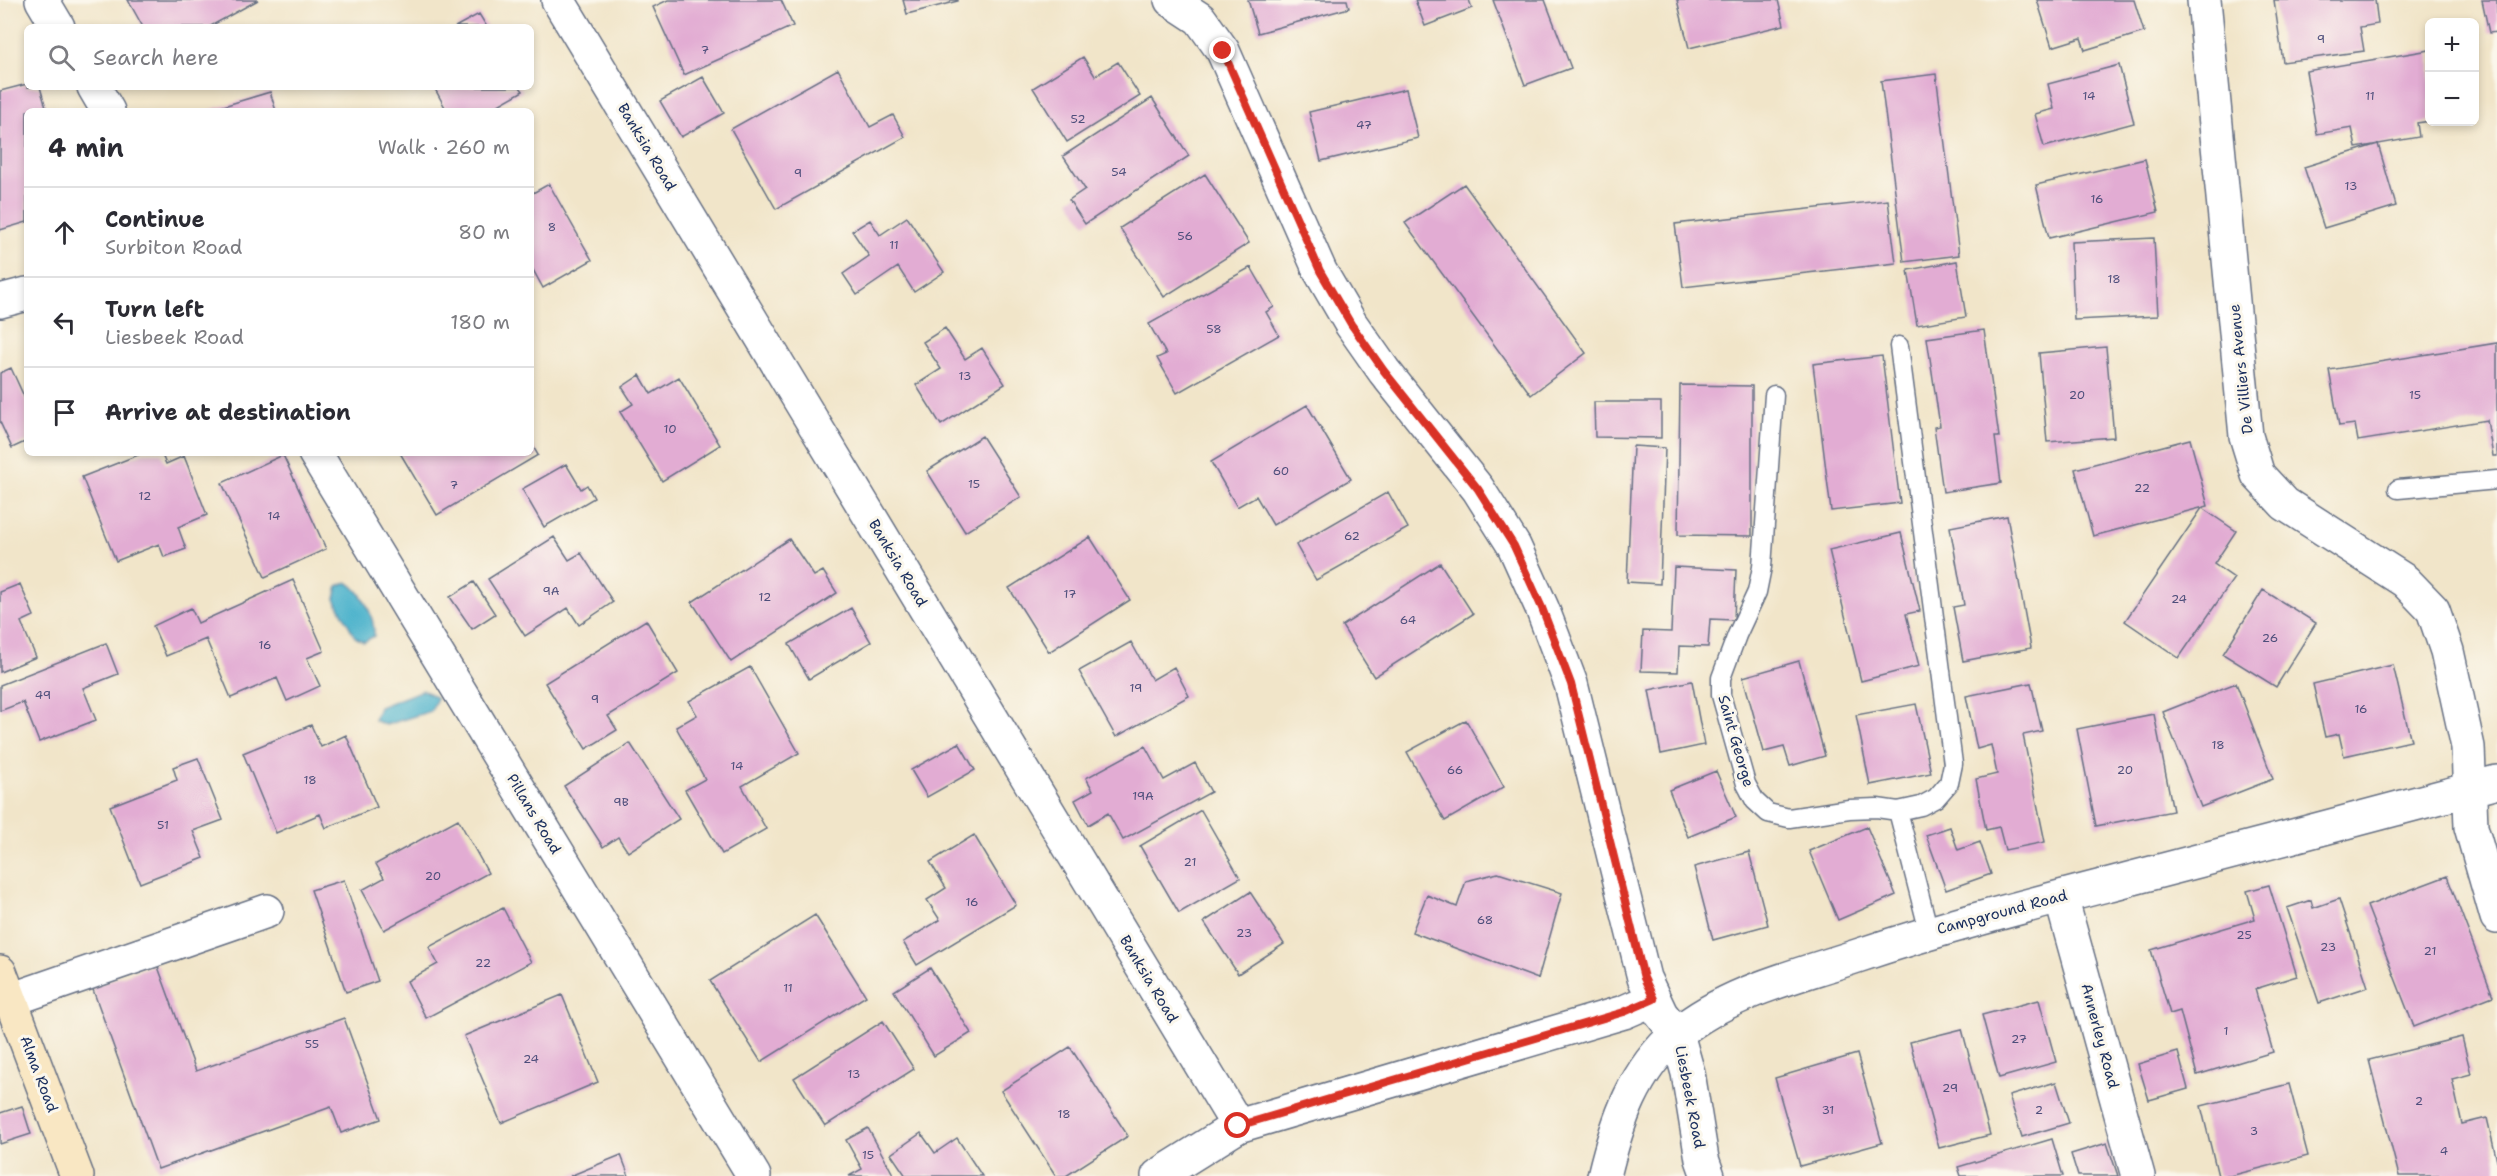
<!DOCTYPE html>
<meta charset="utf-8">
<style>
:root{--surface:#fff;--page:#f2f2f3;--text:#2b2b33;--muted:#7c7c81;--line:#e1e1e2}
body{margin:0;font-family:"Shantell Sans",sans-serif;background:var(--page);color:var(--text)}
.controls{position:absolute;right:18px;top:18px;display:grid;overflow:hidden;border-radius:9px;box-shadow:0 3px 9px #0003}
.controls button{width:54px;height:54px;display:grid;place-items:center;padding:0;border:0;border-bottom:2px solid var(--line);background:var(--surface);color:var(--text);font:30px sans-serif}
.stop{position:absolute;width:18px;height:18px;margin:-14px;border:4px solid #d93025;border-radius:50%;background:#fff}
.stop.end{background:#d93025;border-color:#fff;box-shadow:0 2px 6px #0008}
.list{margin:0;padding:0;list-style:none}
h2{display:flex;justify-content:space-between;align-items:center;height:78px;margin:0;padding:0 24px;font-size:26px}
h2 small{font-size:20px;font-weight:400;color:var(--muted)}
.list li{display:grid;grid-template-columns:39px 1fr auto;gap:18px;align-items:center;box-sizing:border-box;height:90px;padding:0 24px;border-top:2px solid var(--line)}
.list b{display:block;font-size:22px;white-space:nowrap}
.list p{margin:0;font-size:20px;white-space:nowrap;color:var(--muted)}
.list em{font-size:20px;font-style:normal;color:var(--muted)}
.icon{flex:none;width:33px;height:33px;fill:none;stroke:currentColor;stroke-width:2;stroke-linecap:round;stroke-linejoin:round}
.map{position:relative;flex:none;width:2497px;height:1176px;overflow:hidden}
.search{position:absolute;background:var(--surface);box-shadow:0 3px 9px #0003;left:24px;top:24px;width:510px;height:66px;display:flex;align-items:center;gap:15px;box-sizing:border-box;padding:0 21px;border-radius:9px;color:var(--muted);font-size:22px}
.panel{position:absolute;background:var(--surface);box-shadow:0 3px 9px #0003;left:24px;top:108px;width:510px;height:348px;border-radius:9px}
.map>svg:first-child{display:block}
</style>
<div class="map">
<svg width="2497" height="1176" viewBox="0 0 2497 1176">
<rect width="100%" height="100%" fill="#fbf7ec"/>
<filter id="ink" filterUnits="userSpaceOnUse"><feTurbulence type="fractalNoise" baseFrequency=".0167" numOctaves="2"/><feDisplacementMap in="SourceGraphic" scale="12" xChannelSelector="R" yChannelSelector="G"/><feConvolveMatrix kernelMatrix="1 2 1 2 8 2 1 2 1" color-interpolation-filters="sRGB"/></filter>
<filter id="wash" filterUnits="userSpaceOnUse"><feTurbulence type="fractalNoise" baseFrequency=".008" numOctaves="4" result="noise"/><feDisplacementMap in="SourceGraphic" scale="24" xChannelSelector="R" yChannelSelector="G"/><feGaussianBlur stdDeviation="1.35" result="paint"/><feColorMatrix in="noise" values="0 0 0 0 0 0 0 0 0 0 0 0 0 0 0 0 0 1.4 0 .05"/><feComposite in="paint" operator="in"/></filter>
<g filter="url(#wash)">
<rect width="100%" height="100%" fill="#f1e5c9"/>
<path fill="#4eb3cc" stroke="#347195" stroke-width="1.5" d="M347 582C363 591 375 618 374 636L364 642 355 637 335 599 338 586Z
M423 690 437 698 431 711 386 725 374 720 379 707Z"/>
<g id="blocks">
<path fill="#e2acd3" d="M128 0H258L209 27H143Z
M668 0H781L793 26 684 75 653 7Z
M903 0H958V1L907 14Z
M1248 0H1347L1349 8 1258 33Z
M1415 0H1469L1472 8 1425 26Z
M1493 0H1545L1571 68 1525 85Z
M1677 0H1778L1784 25 1689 48Z
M2037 0H2134L2144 32 2085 50 2081 38 2052 47Z
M2274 0H2375L2378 24 2360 27 2364 51 2283 62Z
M2482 0H2497V32L2489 33Z
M479 14 487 27H455Z
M2430 50V121L2417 123 2419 137 2356 148 2352 128 2317 134 2306 71Z
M1083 57 1095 76 1118 62 1140 96 1067 142 1033 88Z
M2119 65 2134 123 2044 147 2035 114 2054 109 2048 84Z
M838 69 870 127 893 115 905 137 776 209 731 129Z
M1936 74 1959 255 1904 262 1881 81Z
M703 77 724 113 681 137 660 101Z
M27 84V87H40L47 111H27V222L0 230V91Z
M434 87H520L523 91 488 111H447Z
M1406 89 1418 138 1321 161 1309 112Z
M270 92 276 111H210V110Z
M1152 98 1189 156 1085 224 1069 200 1085 189 1063 156Z
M2378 144 2396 206 2324 228 2304 167Z
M2145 159 2158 212 2049 238 2036 185Z
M1205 174 1249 243 1164 297 1120 228Z
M549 184 592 260 543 288 531 266V194Z
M1464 184 1586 353 1531 395 1405 223Z
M1888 200 1896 263 1683 287 1675 224Z
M907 217 944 272 914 292 898 267 857 295 843 274 869 256 852 231 870 220 880 235Z
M2154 238 2158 316 2074 320 2071 242Z
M1957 261 1966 317 1917 325 1908 270Z
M1251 267 1274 307 1266 312 1279 335 1177 393 1157 358 1166 354 1149 324Z
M945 328 965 359 982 348 1005 384 941 425 916 385 941 369 923 342Z
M1984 330 1999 437H1995L2001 483 1943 492 1934 427 1940 426 1927 338Z
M2497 343V456H2493L2487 420 2358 441 2355 424 2339 426 2329 370Z
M2106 347 2114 437 2047 442 2039 353Z
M1882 356 1900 503 1831 511 1813 364Z
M11 368 27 403V441L12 448 0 422V373Z
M640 375 651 394 679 377 720 445 662 481 620 412 633 404 622 387Z
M1680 385 1752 386V536L1678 535Z
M1594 402H1661V438L1595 437Z
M1307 405 1351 479 1273 525 1256 496 1237 507 1211 462Z
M982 436 1021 497 965 532 927 471Z
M2190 439 2208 506 2093 536 2075 469Z
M531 443 538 455 437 515 400 453H531Z
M1633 446 1665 448 1660 584 1627 582Z
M143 453H161L166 464 184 456 207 515 178 527 186 549 164 557 159 544 116 561 82 477Z
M283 455 326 549 265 577 222 483Z
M566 464 581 489 587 485 594 498 544 527 522 489Z
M1388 492 1408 528 1316 580 1296 545Z
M2202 508 2236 531 2214 564 2234 578 2179 658 2125 621Z
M2007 516 2031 648 1963 661 1953 607 1964 605 1950 527Z
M1901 533 1920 611 1906 614 1919 666 1861 681 1829 550Z
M554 537 569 560 581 553 613 602 579 625 568 608 525 636 488 579Z
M1090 537 1130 600 1049 652 1009 588Z
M789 539 814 576 823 571 837 593 731 662 692 602Z
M1440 563 1473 614 1374 677 1342 626Z
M1674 567 1736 570 1734 620 1710 619 1708 647 1679 646 1678 672 1641 671 1643 631 1671 632Z
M293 580 324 651 307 658 320 686 287 701 277 678 231 698 206 639 166 656 153 626 191 608 198 623Z
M474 582 495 614 472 629 450 597Z
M20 584 34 616 21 622 36 657 0 672V592Z
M2263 590 2316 623 2276 687 2223 654Z
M851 608 871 642 809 679 789 644Z
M646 620 678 673 608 716 617 730 586 749 545 683Z
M1131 642 1152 680 1174 667 1189 696 1116 737 1079 671Z
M106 643 118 674 83 688 96 720 39 742 23 702 0 711V685Z
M1799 661 1825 756 1790 766 1784 747 1764 752 1743 677Z
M2393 665 2411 741 2344 756 2339 734 2325 737 2313 684Z
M750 667 799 753 742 786 766 829 722 854 685 790 705 779 676 727 697 715 689 701Z
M1692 681 1704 745 1661 754 1649 690Z
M2031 683 2042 731 2023 735 2045 842 2005 850 1999 827 1986 830 1976 779 1997 774 1991 745 1977 749 1966 696Z
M2236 683 2273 779 2201 807 2163 712Z
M1916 704 1931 773 1870 785 1856 715Z
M2154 714 2173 811 2096 826 2077 729Z
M1466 720 1504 787 1445 821 1407 752Z
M311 725 321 747 346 735 377 807 326 828 320 814 276 833 243 753Z
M630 743 679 819 628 852 618 837 603 847 564 786Z
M959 743 975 770 927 797 911 770Z
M1145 746 1164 780 1195 763 1211 792 1123 840 1108 813 1088 825 1075 800 1093 790 1086 778Z
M198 758 223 820 193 831 204 858 140 883 110 806 177 780 173 767Z
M1716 771 1736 817 1688 837 1669 790Z
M1201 810 1240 878 1179 913 1140 846Z
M458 819 488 873 384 930 362 890 384 878 376 864Z
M1867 827 1896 895 1838 920 1809 851Z
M1950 827 1958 850 1980 842 1991 874 1946 890 1926 835Z
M974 835 1016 905 917 965 903 942 940 920 927 900 946 888 930 862Z
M1749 852 1768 925 1713 940 1694 867Z
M1498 873 1562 893 1538 979 1412 932 1427 895 1457 907 1466 881Z
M2447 876 2493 996 2414 1027 2367 906Z
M344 880 378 981 346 992 311 890Z
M2269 885 2297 976 2255 989 2273 1052 2197 1075 2180 1011 2170 1014 2151 950 2255 919 2247 891Z
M1250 892 1284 944 1238 974 1204 922Z
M2339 899 2368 987 2319 1003 2287 908 2311 900 2313 908Z
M503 908 531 962 426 1018 407 981 438 964 429 947Z
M815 915 866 996 761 1062 710 981Z
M157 964 196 1071 344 1018 381 1119 341 1133 331 1107 158 1169 92 987Z
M930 968 971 1033 934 1056 894 991Z
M562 995 598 1082 501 1123 464 1036Z
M2039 1000 2056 1062 1999 1078 1982 1015Z
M883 1021 914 1069 825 1126 794 1078Z
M1962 1029 1990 1135 1939 1148 1910 1042Z
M2462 1037 2471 1074 2452 1079 2462 1124 2487 1118 2497 1161V1176H2399L2369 1060Z
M1070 1047 1128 1136 1066 1176H1056L1001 1091Z
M2178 1052 2188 1089 2149 1100 2138 1064Z
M1857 1054 1882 1143 1800 1166 1775 1078Z
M2056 1082 2069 1123 2022 1137 2009 1096Z
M2289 1084 2308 1156 2230 1176H2218L2201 1106Z
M22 1106 31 1134 0 1144V1113Z
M868 1128 894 1176H849L862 1169 846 1140Z
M921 1133 935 1153 957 1138 982 1176H906L891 1154Z
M2052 1139 2063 1176H1961L1958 1167Z
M2107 1143 2118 1176H2078L2071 1154Z
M621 1155 629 1176H570Z"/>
</g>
</g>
<g filter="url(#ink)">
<use href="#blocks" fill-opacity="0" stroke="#666f83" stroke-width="1.5"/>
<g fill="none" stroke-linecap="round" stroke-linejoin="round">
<g stroke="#666f83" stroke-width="21">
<path id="lane" d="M1774 395 1762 567 1757 592 1737 635 1721 678V695L1746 784 1755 801 1768 813 1789 818 1849 809 1877 808 1898 811 1921 806 1936 798 1949 783 1953 764 1899 346
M2398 489 2497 480
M1898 811 1929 932"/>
</g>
<g stroke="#666f83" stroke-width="36">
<path id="street" d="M42 0 58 27
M558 0 1238 1126
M1171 0 1200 19 1223 51 1320 271 1351 324 1384 371 1478 489 1514 546 1542 608 1571 684 1644 978 1661 1014 1677 1034 1688 1073 1702 1159 1708 1176
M2204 0 2246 436 2258 475 2285 504 2405 581 2433 610 2447 651 2468 747 2471 827 2497 917
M94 87 108 111
M0 301 27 294
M315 453 754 1176
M2061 897 2138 1176
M10 1000 267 911
M1158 1176 1238 1126 1624 1012 1654 999
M1604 1176C1617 1122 1634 1070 1678 1033 1728 992 1797 976 1857 956 1946 926 2037 903 2129 879 2252 847 2374 815 2497 782"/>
</g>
<g stroke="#666f83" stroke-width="36">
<path id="secondary" d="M0 972 77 1176"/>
</g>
<use href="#lane" stroke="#fff" stroke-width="18"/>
<use href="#street" stroke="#fff" stroke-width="33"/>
<use href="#secondary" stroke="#f9e7c3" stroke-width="33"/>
</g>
</g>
<g fill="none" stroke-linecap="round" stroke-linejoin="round" filter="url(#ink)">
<path stroke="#d93025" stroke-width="8" d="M1223 51 1320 271 1351 324 1384 371 1478 489 1514 546 1542 608 1571 684 1644 978 1654 999 1624 1012 1238 1126"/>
</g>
<g text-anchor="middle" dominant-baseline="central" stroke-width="6" stroke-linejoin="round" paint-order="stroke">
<g font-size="12" fill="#4d4e7b">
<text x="2321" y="39">9</text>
<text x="705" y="50">7</text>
<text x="2089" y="96">14</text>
<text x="2370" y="96">11</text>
<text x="1078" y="119">52</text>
<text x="1364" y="125">47</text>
<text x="1119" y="172">54</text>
<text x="798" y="173">9</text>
<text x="2351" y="186">13</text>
<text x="2097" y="199">16</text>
<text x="552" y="227">8</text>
<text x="1185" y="236">56</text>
<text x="894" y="245">11</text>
<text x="2114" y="279">18</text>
<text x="1214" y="329">58</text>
<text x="965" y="376">13</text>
<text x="2077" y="395">20</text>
<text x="2415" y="395">15</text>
<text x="670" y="429">10</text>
<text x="1281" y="471">60</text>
<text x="974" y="484">15</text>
<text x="454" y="485">7</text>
<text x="2142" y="488">22</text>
<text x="145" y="496">12</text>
<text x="274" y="516">14</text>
<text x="1352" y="536">62</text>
<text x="551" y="591">9A</text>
<text x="1070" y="594">17</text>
<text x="765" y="597">12</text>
<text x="2179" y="599">24</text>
<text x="1408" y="620">64</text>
<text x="2270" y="638">26</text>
<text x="265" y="645">16</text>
<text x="1136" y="688">19</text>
<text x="43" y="695">49</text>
<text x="595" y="699">9</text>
<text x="2361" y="709">16</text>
<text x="2218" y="745">18</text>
<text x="737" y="766">14</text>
<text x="1455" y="770">66</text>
<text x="2125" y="770">20</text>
<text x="310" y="780">18</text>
<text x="1143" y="796">19A</text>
<text x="621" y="802">9B</text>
<text x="163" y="825">51</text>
<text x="1190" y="862">21</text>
<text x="433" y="876">20</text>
<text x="972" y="902">16</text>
<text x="1485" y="920">68</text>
<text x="1244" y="933">23</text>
<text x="2244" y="935">25</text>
<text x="2328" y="947">23</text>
<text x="2430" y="951">21</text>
<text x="483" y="963">22</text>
<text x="788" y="988">11</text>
<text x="2226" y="1031">1</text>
<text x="2019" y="1039">27</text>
<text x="312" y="1044">55</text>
<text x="531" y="1059">24</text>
<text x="854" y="1074">13</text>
<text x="1950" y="1088">29</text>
<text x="2419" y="1101">2</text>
<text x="1828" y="1110">31</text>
<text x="2039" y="1110">2</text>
<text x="1064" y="1114">18</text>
<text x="2254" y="1131">3</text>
<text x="2444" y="1151">4</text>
<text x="868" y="1155">15</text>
</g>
<g font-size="15" fill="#1b2f5e" stroke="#fbf7ec">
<text transform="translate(647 147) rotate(59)">Banksia Road</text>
<text transform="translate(2241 369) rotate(-96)">De Villiers Avenue</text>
<text transform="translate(898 563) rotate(59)">Banksia Road</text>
<text transform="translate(1736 741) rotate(74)">Saint George</text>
<text transform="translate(534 814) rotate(59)">Pillans Road</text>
<text transform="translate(2002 912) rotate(-15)">Campground Road</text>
<text transform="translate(1149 979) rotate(59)">Banksia Road</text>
<text transform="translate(2100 1036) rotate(75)">Annerley Road</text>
<text transform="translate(39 1074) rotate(69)">Alma Road</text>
<text transform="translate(1690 1097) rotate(79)">Liesbeek Road</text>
</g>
</g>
</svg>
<div class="controls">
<button>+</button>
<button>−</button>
</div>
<div class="stop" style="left:1238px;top:1126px"></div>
<div class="stop end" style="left:1223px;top:51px"></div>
<div class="search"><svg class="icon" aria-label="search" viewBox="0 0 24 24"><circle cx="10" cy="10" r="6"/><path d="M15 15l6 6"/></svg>Search here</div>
<section class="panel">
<h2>4 min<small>Walk · 260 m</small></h2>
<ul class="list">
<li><svg class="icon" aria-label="ahead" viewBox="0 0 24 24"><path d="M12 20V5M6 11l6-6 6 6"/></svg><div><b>Continue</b><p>Surbiton Road</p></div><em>80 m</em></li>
<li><svg class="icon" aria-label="left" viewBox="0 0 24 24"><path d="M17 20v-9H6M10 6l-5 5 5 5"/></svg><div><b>Turn left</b><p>Liesbeek Road</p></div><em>180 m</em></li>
<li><svg class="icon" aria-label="arrive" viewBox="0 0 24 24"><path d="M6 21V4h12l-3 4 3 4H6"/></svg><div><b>Arrive at destination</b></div></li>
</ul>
</section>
</div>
